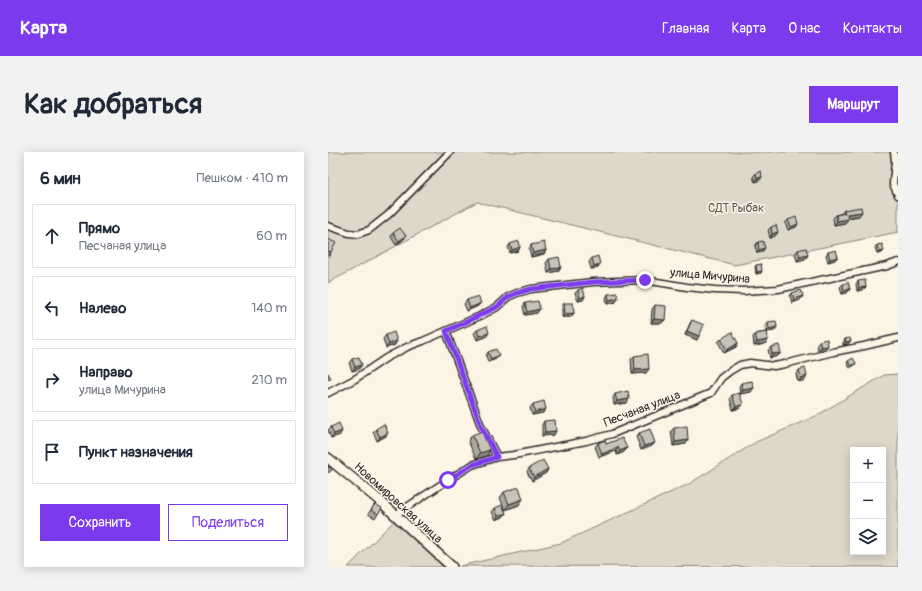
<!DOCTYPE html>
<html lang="ru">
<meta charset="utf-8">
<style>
:root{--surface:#fff;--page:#f2f2f3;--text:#1f2937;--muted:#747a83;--line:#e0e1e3;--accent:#7c3aed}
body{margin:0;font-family:Pangolin,sans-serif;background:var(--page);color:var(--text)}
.controls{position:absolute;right:12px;bottom:12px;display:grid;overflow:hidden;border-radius:0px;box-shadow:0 2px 10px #0003}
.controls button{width:36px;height:36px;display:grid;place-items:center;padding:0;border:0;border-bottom:1px solid var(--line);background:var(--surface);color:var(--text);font:20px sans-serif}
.stop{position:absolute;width:12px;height:12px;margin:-9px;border:3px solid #7c3aed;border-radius:50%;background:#fff}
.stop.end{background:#7c3aed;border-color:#fff;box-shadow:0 1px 4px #0008}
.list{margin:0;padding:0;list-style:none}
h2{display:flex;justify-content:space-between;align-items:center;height:52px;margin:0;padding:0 16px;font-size:17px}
h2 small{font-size:13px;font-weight:400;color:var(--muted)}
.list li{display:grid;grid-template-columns:26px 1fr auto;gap:12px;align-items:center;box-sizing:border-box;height:64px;margin:0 8px 8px;padding:0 8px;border:1px solid var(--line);border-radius:0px}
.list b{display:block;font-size:15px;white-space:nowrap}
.list p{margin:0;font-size:13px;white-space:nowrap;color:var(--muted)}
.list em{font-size:13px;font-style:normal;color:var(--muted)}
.actions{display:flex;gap:8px;padding:12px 16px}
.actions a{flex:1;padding:9px 0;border:1px solid var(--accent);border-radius:0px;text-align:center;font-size:14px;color:var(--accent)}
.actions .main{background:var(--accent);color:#fff}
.icon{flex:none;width:22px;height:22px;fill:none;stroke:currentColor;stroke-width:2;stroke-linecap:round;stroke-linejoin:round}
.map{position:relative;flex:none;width:570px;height:415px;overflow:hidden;border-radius:0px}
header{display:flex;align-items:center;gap:24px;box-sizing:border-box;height:56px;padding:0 20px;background:var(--accent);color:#fff}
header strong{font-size:19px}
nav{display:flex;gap:22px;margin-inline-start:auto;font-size:14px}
.intro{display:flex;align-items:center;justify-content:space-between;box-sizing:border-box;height:96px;padding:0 24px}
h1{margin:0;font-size:28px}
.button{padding:10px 18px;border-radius:0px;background:var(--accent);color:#fff;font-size:14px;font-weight:700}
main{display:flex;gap:24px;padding:0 24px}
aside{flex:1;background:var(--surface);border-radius:0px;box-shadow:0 2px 10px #0003}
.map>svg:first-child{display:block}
</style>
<header>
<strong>Карта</strong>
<nav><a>Главная</a><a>Карта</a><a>О нас</a><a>Контакты</a></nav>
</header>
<div class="intro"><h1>Как добраться</h1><a class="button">Маршрут</a></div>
<main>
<aside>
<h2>6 мин<small>Пешком · 410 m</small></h2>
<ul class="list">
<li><svg class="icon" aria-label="ahead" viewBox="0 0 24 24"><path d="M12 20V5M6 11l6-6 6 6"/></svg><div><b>Прямо</b><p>Песчаная улица</p></div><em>60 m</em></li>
<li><svg class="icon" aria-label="left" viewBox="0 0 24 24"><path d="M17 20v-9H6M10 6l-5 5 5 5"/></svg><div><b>Налево</b></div><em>140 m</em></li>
<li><svg class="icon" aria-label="right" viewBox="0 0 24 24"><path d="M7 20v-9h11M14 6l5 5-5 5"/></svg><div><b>Направо</b><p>улица Мичурина</p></div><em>210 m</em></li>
<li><svg class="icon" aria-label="arrive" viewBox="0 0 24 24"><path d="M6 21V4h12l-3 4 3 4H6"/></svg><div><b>Пункт назначения</b></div></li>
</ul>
<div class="actions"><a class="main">Сохранить</a><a>Поделиться</a></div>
</aside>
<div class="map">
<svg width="570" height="415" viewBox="0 0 570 415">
<rect width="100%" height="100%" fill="#fcf5e5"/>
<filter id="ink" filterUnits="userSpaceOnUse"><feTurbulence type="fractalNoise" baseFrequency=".025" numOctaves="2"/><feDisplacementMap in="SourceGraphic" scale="8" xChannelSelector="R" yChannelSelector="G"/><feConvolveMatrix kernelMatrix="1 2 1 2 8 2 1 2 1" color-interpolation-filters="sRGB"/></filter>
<g filter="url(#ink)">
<path fill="#ded8ca" stroke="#84827a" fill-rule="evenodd" d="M0 0H570V80L407 113 149 50 0 131Z
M570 222V415L132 414 233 391 361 332 428 290 488 264 556 223ZM525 298H555V400H525Z
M66 369 93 392 118 415H20Z"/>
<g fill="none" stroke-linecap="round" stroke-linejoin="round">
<g stroke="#2b2b2b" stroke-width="9">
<path id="street" d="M566 0 567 9 565 32 570 43
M0 74 21 81 30 82 41 78 60 63 122 0
M118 179 153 274 169 305
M0 241 27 227 58 206 79 195 95 189 152 164 169 155 180 145 189 141 203 137 265 130 317 128 359 135 387 138 415 139 450 137 559 114 570 110
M67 363 120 328 144 313 169 305 186 303 258 289 284 282 383 241 393 226 402 219 412 213 422 211 446 214 457 212 505 200 536 194 570 186"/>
</g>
<g stroke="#2b2b2b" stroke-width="12">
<path id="primary" d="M0 306 52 349 124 415"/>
</g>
<use href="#street" stroke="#fcf5e5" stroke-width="6"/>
<use href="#primary" stroke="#fcf5e5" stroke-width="9"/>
</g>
<path fill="#aca89d" stroke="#2b2b2b" d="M428 21 432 28 427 30 425 25Z
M516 58 531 64 519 66 520 67 517 71 506 73 505 66 508 63 514 61Z
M460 68 468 75 460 78 457 71Z
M443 75 450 80 447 84 442 86 440 78Z
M65 81 78 84 75 88 68 93 63 85Z
M430 90 434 100 429 101 427 94Z
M182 92 192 95 190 99 182 101 180 95Z
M203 93 218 98 216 102 203 105 201 97Z
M549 93 554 101 549 102 547 95Z
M470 98 480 103 477 107 469 109 467 102Z
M500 100 510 105 507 108 500 110 498 103Z
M264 106 272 112 269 116 263 117 261 110Z
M221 107 233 115 230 119 220 121 218 111Z
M428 113 433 121 428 122 427 115Z
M530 129 535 138 529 139 528 132Z
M515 132 522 137 519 141 514 142 512 135Z
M250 138 257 144 255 148 250 149 247 141Z
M464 141 475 144 472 148 464 151 462 144Z
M280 142 288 150 279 152 278 146Z
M139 148 153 151 150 154 139 159 136 152Z
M197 151 209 161 197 163 195 155Z
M236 151 246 161 243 165H234V155Z
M327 153 337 168 334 171H323L324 157Z
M364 168 369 188 357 183 362 171Z
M440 170 449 175 446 179 439 180 440 188 437 192 426 194 425 185 427 182 438 180 437 174Z
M149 178 158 185 149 188 146 181Z
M58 183 67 193 58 196 55 187Z
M393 187 410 191 408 195 396 201 390 190Z
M517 187 523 189 520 192 515 193V191Z
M491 189 497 197 490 199 489 192Z
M443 195 450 204 442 206 440 198Z
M160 200 168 207 160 210 158 204Z
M306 204 318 221 304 222 303 207Z
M24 207 31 217 24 219 21 211Z
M520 209 528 211 527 213 522 216 519 211Z
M471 218 477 228 470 230 468 222Z
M413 231 423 240 412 242 411 235Z
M287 242 299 251 286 253 285 246Z
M404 243 412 256 405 258 402 247Z
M205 252 215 261 204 263 202 256Z
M216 269 226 283 214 284V273Z
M3 275 12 283 3 286 0 278Z
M346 276 358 292 345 294 343 279Z
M48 277 58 284 49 289 45 280Z
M311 281 327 291 324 294 313 298 308 285Z
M144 283 162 298 159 304 148 307 140 289Z
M270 291 278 292 299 296 296 300 289 303 288 299 271 305 267 295Z
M201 316 220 317 218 321 204 329 199 320Z
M176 340 191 353 177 358 172 346Z
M47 352 50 362 47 366 40 362Z
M167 356 178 361 175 365 168 368 164 360Z"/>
<path fill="#8c8880" stroke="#2b2b2b" d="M434 25 432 28 427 30 429 26Z
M534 60 531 64 516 66 519 62Z
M520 67 517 71 506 73 509 69Z
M470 72 468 75 460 78 463 75Z
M450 80 447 84 442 86 444 82Z
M78 84 75 88 68 93 71 89Z
M192 95 190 99 182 101 184 98Z
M437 96 434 100 429 101 431 98Z
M218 98 216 102 203 105 205 101Z
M0 99 3 100 1 104H0Z
M556 99 554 101 549 102 551 100Z
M480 103 477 107 469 109 472 105Z
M510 105 507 108 500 110 502 107Z
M272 112 269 116 263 117 266 114Z
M233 115 230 119 220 121 223 117Z
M434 119 433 121 428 122 429 120Z
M538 135 535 138 529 139 531 136Z
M522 137 519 141 514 142 516 139Z
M257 144 255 148 250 149 252 146Z
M475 144 472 148 464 151 466 147Z
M290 146 288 150 279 152 281 148Z
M153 151 150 154 139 159 142 156Z
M212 157 209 161 197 163 199 160Z
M246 161 243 165H234L237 162Z
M326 167 337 168 334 171H323Z
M449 175 446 179 438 180 441 177Z
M359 179 371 184 369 188 357 183Z
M161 181 158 185 149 188 151 184Z
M440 188 437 192 426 194 429 190Z
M69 189 67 193 58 196 61 192Z
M523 189 520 192 515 193 518 190Z
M410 191 408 195 396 201 399 198Z
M500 194 497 197 490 199 493 195Z
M453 201 450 204 442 206 444 202Z
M171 203 168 207 160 210 163 207Z
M34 213 31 217 24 219 27 215Z
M321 217 318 221 304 222 307 218Z
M479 224 477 228 470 230 473 226Z
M426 236 423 240 412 242 415 238Z
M301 247 299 251 286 253 289 249Z
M415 252 412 256 405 258 408 255Z
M218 257 215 261 204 263 207 260Z
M14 279 12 283 3 286 6 282Z
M228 279 226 283 214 284 217 280Z
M60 281 58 284 49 289 52 285Z
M360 288 358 292 345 294 347 290Z
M327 291 324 294 313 298 316 294Z
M290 295 288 299 271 305 274 302Z
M299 296 296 300 289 303 292 299Z
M162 298 159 304 148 307 152 301Z
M220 317 218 321 204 329 206 325Z
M195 347 191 353 177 358 181 352Z
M178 361 175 365 168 368 170 364Z"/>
<path fill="#c8c3b7" stroke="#2b2b2b" d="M433 19 434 25 429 26 428 21Z
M533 55 534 60 519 62 520 67 509 69 508 63 517 61 516 58Z
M468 65 470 72 463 75 460 68Z
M448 73 450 80 444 82 443 75Z
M72 76 78 84 71 89 65 81Z
M0 87 8 91 3 100 0 99Z
M191 89 192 95 184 98 182 92Z
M435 89 437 96 431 98 430 90Z
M216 90 218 98 205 101 203 93Z
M554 92 556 99 551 100 549 93Z
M478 96 480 103 472 105 470 98Z
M508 98 510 105 502 107 500 100Z
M270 104 272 112 266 114 264 106Z
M231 105 233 115 223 117 221 107Z
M433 112 434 119 429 120 428 113Z
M537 128 538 135 531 136 530 129Z
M520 130 522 137 516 139 515 132Z
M255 136 257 144 252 146 250 138Z
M473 138 475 144 466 147 464 141Z
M289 141 290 146 281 148 280 142Z
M150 144 153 151 142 156 139 148Z
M210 149 212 157 199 160 197 151Z
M236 151H245L246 161 237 162Z
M327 153 338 154 337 168 326 167Z
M364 168 376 173 371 184 359 179Z
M448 169 449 175 441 177 440 170Z
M159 174 161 181 151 184 149 178Z
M66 180 69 189 61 192 58 183Z
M404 180 410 191 399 198 393 187Z
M439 180 440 188 429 190 427 182Z
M522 186 523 189 518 190 517 187Z
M499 187 500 194 493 195 491 189Z
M451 193 453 201 444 202 443 195Z
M168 197 171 203 163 207 160 200Z
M320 202 321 217 307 218 306 204Z
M31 205 34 213 27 215 24 207Z
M525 206 528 211 523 214 520 209Z
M477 216 479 224 473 226 471 218Z
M0 221 3 226 0 227Z
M424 229 426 236 415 238 413 231Z
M300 239 301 247 289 249 287 242Z
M411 241 415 252 408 255 404 243Z
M216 249 218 257 207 260 205 252Z
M227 268 228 279 217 280 216 269Z
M11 271 14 279 6 282 3 275Z
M56 272 60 281 52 285 48 277Z
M359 274 360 288 347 290 346 276Z
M322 277 327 291 316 294 311 281Z
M154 279 162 298 152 301 144 283Z
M294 286 299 296 292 299 290 295 274 302 270 291 277 288 278 292Z
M215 308 220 317 206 325 201 316Z
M0 314 4 318 0 321Z
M191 335 195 347 181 352 176 340Z
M47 352 54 356 50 362 43 358Z
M174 353 178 361 170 364 167 356Z"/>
</g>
<g fill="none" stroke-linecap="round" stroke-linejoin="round" filter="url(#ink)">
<path stroke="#7c3aed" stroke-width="5" d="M120 328 144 313 169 305 153 274 118 179 138 170 169 155 180 145 189 141 203 137 265 130 317 128"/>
</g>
<g text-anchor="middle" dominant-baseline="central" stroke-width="3" stroke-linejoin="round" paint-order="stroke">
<g font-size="12" fill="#585653" stroke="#fcf5e5">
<text x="408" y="56">СДТ Рыбак</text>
</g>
<g font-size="12" fill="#2b2b2b" stroke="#fcf5e5">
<text transform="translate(382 124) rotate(5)">улица Мичурина</text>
<text transform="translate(314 257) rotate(-21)">Песчаная улица</text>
<text transform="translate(70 351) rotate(42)">Новомировская улица</text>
</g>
</g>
</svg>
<div class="controls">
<button>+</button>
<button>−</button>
<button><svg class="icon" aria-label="layers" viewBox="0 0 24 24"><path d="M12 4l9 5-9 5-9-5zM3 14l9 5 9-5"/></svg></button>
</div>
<div class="stop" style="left:120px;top:328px"></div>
<div class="stop end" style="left:317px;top:128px"></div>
</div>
</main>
